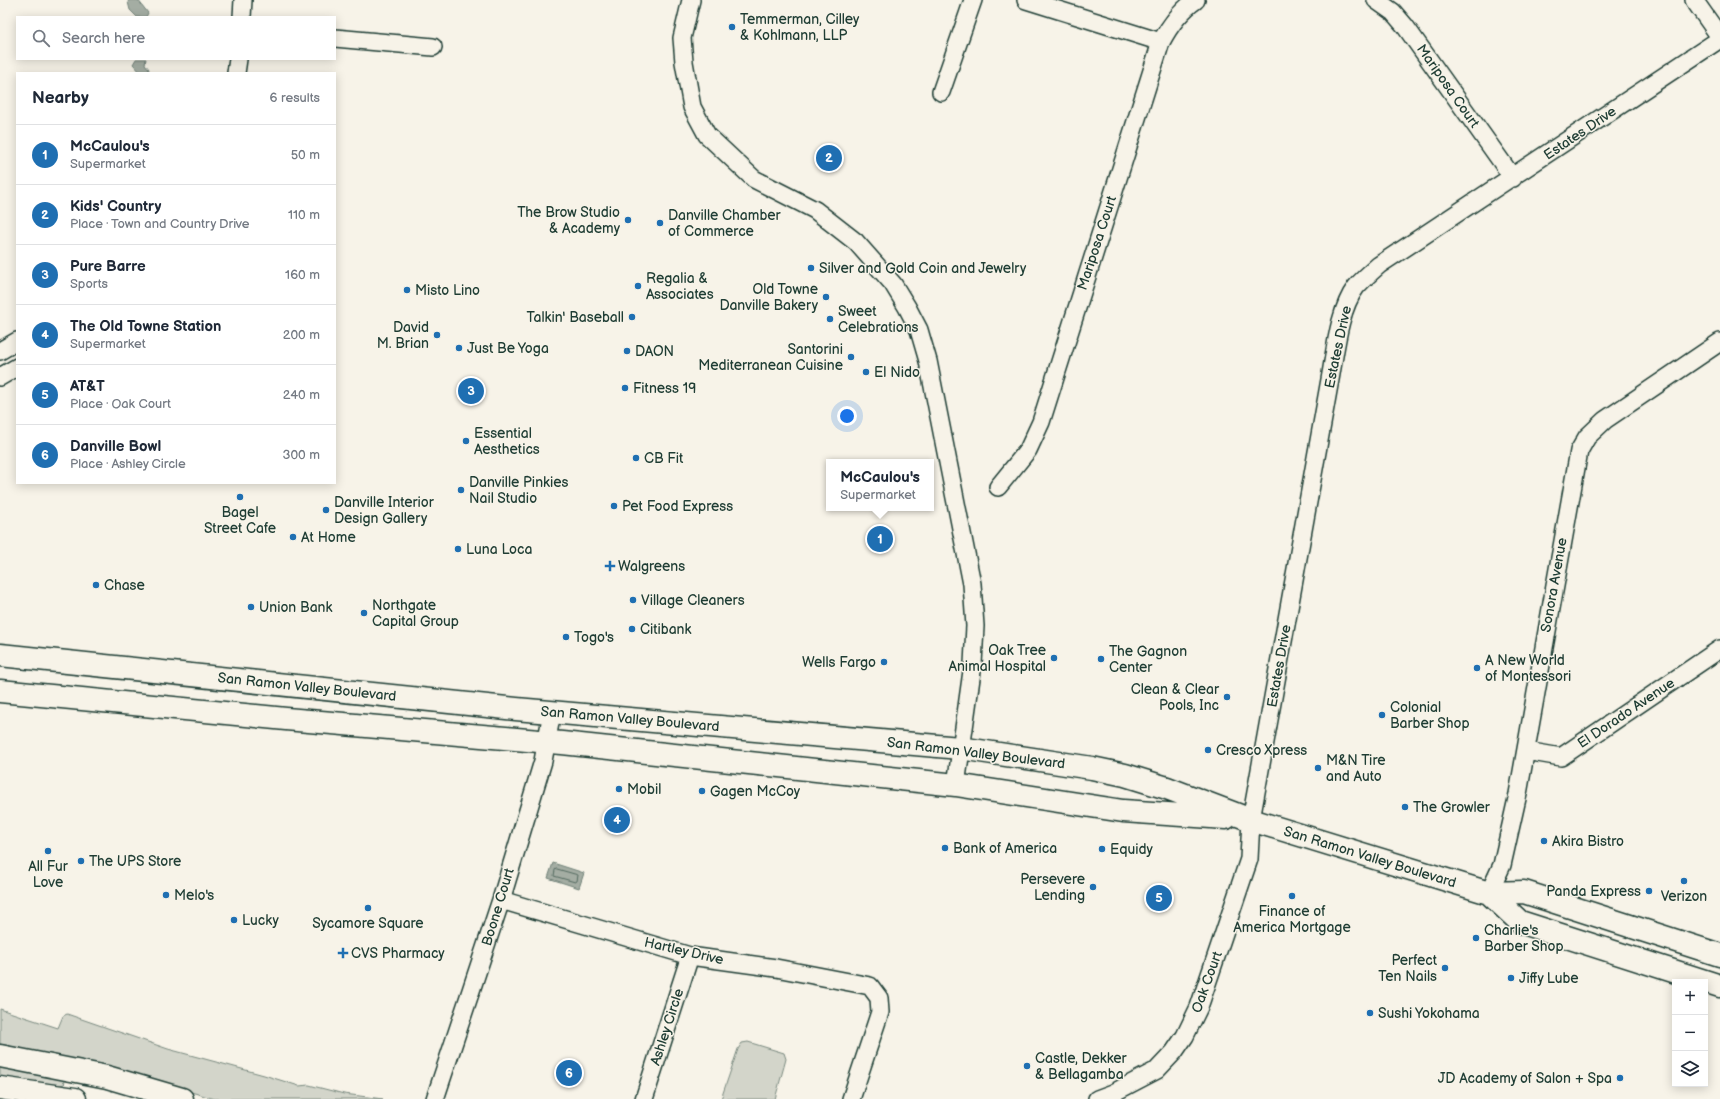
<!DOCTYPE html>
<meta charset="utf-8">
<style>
:root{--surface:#fff;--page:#f2f2f3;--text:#1f2937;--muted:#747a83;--line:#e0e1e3;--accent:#1f6fb2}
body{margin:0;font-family:"Balsamiq Sans",sans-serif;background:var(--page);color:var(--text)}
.controls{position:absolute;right:12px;bottom:12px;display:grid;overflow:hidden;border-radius:0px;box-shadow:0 2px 10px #0003}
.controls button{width:36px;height:36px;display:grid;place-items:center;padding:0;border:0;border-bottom:1px solid var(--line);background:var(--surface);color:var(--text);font:20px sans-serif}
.you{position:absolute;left:847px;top:416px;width:14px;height:14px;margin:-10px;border:3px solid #fff;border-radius:50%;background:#1a73e8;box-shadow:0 0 0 6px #1a73e833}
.badge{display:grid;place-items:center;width:26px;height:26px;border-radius:50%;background:var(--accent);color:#fff;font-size:13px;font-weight:700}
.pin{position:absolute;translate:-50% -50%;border:2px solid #fff;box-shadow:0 1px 4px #0006}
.popup{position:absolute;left:826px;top:459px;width:108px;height:52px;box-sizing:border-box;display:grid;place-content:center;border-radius:0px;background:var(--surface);filter:drop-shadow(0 1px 3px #0005);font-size:13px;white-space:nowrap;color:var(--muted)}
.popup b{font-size:15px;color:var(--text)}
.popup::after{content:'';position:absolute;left:50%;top:100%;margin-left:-8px;border:8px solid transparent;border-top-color:var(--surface)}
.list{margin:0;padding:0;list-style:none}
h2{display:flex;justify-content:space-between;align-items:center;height:52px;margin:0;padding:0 16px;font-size:17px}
h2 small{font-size:13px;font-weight:400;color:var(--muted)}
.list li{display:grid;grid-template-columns:26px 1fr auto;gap:12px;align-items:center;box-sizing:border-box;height:60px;padding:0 16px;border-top:1px solid var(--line)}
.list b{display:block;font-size:15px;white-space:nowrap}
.list p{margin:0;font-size:13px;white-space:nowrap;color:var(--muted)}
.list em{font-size:13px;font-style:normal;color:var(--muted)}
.icon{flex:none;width:22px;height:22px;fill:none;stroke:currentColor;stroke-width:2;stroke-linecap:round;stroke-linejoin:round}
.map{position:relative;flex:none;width:1720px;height:1099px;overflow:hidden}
.search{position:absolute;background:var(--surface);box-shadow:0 2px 10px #0003;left:16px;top:16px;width:320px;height:44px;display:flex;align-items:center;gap:10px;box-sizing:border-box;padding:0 14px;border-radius:0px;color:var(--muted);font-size:15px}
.panel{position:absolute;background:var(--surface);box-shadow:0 2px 10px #0003;left:16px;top:72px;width:320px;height:412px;border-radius:0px}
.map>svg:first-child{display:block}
</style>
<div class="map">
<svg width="1720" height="1099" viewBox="0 0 1720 1099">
<rect width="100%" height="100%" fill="#f7f3e8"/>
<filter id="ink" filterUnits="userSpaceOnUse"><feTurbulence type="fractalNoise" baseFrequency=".025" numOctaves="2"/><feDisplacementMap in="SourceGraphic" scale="8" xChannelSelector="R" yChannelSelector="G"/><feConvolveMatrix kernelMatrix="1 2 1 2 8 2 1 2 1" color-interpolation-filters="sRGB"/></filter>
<g filter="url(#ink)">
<path fill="#d3d5ca" stroke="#79897f" d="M0 1009 58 1028 63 1016 67 1014 168 1049 264 1075 299 1086 309 1085 344 1094 383 1099H215L102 1066 0 1044Z
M748 1042 784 1053 786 1059 775 1099H721L738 1049 742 1043Z
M0 1065 62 1079 65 1083 64 1084 60 1085 0 1077Z"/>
<path fill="#a4ada3" stroke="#6f8077" d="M129 0H138L148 13 146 17H137L130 10 128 2Z
M136 59H146L145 64 149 69 148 73H141L133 64Z
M553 863 584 873 579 888 548 878Z"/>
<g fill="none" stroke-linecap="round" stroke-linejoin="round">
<path stroke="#546a60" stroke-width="1" d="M557 869 578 875 577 881 575 882 554 876 555 870Z"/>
<g stroke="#1f3d34" stroke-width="20">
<path id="minor" d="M691 0 682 38 684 62 692 107 707 135 754 179 815 210 856 242 893 284 907 307 919 330 928 361 972 584 975 626 973 664 956 785
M1026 0 1161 42
M1376 0 1393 12 1405 26 1513 178
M1694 0 1720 37
M242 17 243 0
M335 38 433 47
M236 73 238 59
M941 92 973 0
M0 351 17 341
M0 377 17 367
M998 487 1028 450 1041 422 1161 42C1170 25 1180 11 1196 0
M1526 751 1561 757 1720 649
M1489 893 1502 865 1518 794 1579 451 1587 437 1605 420 1720 342
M501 900 690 956 776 968 870 986 879 998 880 1012 851 1099
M435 1099 501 900 543 761 552 712
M644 1099 690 956
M1097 1099 1113 1093 1157 1070 1174 1052 1185 1036 1199 1007 1249 859 1251 820 1329 385C1335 355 1338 311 1356 287 1363 279 1371 272 1379 265L1720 39"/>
</g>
<g stroke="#1f3d34" stroke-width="25">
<path id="secondary" d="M0 655 516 709 960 748 1092 768 1125 775 1167 788 1251 820 1489 893 1524 892 1720 955
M0 691 286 719 562 743 956 785 1123 811 1226 818
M1489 893 1520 922 1720 986"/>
</g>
<g stroke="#1f3d34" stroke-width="25">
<path id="motorway" d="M0 1056 107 1077 182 1099
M0 1088 75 1099"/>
</g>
<use href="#minor" stroke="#f7f3e8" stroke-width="17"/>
<use href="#secondary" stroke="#f7f3e8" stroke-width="22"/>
<use href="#motorway" stroke="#f7f3e8" stroke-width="22"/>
</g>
</g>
<g fill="#1f6fb2" stroke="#f7f3e8" stroke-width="1.5">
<circle cx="732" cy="27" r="4"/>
<circle cx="628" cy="220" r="4"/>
<circle cx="660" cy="223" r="4"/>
<circle cx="811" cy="268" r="4"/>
<circle cx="638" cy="286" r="4"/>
<circle cx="407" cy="290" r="4"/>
<circle cx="826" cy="297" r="4"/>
<circle cx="632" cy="317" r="4"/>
<circle cx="830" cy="319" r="4"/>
<circle cx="437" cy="335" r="4"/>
<circle cx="459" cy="348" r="4"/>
<circle cx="627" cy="351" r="4"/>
<circle cx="851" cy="357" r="4"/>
<circle cx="866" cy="372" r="4"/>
<circle cx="625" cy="388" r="4"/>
<circle cx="466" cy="441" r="4"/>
<circle cx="636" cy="458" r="4"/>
<circle cx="461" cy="490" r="4"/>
<circle cx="240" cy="497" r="4"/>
<circle cx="614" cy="506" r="4"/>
<circle cx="326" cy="510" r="4"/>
<circle cx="293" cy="537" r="4"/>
<circle cx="458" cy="549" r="4"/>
<path d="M608 560h4v4h4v4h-4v4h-4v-4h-4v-4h4z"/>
<circle cx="96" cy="585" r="4"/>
<circle cx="633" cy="600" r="4"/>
<circle cx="251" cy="607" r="4"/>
<circle cx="364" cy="613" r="4"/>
<circle cx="632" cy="629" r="4"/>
<circle cx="566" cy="637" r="4"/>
<circle cx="1054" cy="658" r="4"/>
<circle cx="1101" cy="659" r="4"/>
<circle cx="884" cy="662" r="4"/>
<circle cx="1477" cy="668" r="4"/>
<circle cx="1227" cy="697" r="4"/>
<circle cx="1382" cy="715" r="4"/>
<circle cx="1208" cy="750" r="4"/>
<circle cx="1318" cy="768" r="4"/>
<circle cx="619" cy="789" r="4"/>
<circle cx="702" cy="791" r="4"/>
<circle cx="1405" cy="807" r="4"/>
<circle cx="1544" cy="841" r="4"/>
<circle cx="945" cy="848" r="4"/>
<circle cx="1102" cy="849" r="4"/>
<circle cx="48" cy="851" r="4"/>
<circle cx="81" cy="861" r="4"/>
<circle cx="1684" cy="881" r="4"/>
<circle cx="1093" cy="887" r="4"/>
<circle cx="1649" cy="891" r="4"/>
<circle cx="166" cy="895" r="4"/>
<circle cx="1292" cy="896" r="4"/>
<circle cx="368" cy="908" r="4"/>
<circle cx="234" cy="920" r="4"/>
<circle cx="1476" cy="938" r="4"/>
<path d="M341 947h4v4h4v4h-4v4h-4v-4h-4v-4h4z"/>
<circle cx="1445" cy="968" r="4"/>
<circle cx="1511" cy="978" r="4"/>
<circle cx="1370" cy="1013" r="4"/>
<circle cx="1027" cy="1066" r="4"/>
<circle cx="1620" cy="1078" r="4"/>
</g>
<g text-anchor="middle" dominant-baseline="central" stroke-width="3" stroke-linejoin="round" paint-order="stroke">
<g font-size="14" fill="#1f3d34" stroke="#f7f3e8" text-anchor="start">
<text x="740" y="19">Temmerman, Cilley<tspan x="740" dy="16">&amp; Kohlmann, LLP</tspan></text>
<text x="620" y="212" text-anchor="end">The Brow Studio<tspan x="620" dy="16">&amp; Academy</tspan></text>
<text x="668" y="215">Danville Chamber<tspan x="668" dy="16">of Commerce</tspan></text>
<text x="819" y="268">Silver and Gold Coin and Jewelry</text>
<text x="646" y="278">Regalia &amp;<tspan x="646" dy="16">Associates</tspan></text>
<text x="818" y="289" text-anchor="end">Old Towne<tspan x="818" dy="16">Danville Bakery</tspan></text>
<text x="415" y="290">Misto Lino</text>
<text x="838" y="311">Sweet<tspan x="838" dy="16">Celebrations</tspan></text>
<text x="624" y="317" text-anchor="end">Talkin' Baseball</text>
<text x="429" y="327" text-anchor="end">David<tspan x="429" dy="16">M. Brian</tspan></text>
<text x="467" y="348">Just Be Yoga</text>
<text x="843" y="349" text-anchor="end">Santorini<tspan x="843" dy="16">Mediterranean Cuisine</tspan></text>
<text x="635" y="351">DAON</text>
<text x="874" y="372">El Nido</text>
<text x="633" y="388">Fitness 19</text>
<text x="474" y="433">Essential<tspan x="474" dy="16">Aesthetics</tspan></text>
<text x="644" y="458">CB Fit</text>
<text x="469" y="482">Danville Pinkies<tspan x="469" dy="16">Nail Studio</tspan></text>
<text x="334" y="502">Danville Interior<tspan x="334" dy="16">Design Gallery</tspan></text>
<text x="622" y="506">Pet Food Express</text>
<text x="240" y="512" text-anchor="middle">Bagel<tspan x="240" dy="16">Street Cafe</tspan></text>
<text x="301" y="537">At Home</text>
<text x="466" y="549">Luna Loca</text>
<text x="618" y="566">Walgreens</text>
<text x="104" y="585">Chase</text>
<text x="641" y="600">Village Cleaners</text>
<text x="372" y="605">Northgate<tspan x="372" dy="16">Capital Group</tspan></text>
<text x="259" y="607">Union Bank</text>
<text x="640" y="629">Citibank</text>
<text x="574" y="637">Togo's</text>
<text x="1046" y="650" text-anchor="end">Oak Tree<tspan x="1046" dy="16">Animal Hospital</tspan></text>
<text x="1109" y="651">The Gagnon<tspan x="1109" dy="16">Center</tspan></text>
<text x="1485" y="660">A New World<tspan x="1485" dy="16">of Montessori</tspan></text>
<text x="876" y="662" text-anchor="end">Wells Fargo</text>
<text x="1219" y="689" text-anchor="end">Clean &amp; Clear<tspan x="1219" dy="16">Pools, Inc</tspan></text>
<text x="1390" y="707">Colonial<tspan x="1390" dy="16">Barber Shop</tspan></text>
<text x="1216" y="750">Cresco Xpress</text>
<text x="1326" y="760">M&amp;N Tire<tspan x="1326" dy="16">and Auto</tspan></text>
<text x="627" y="789">Mobil</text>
<text x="710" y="791">Gagen McCoy</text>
<text x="1413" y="807">The Growler</text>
<text x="1552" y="841">Akira Bistro</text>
<text x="953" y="848">Bank of America</text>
<text x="1110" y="849">Equidy</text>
<text x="89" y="861">The UPS Store</text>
<text x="48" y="866" text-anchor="middle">All Fur<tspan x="48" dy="16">Love</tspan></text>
<text x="1085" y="879" text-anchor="end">Persevere<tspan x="1085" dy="16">Lending</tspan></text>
<text x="1641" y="891" text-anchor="end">Panda Express</text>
<text x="174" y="895">Melo's</text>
<text x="1684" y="896" text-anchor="middle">Verizon</text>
<text x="1292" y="911" text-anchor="middle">Finance of<tspan x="1292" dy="16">America Mortgage</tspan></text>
<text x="242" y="920">Lucky</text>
<text x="368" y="923" text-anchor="middle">Sycamore Square</text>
<text x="1484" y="930">Charlie's<tspan x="1484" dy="16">Barber Shop</tspan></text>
<text x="351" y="953">CVS Pharmacy</text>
<text x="1437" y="960" text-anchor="end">Perfect<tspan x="1437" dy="16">Ten Nails</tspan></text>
<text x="1519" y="978">Jiffy Lube</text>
<text x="1378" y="1013">Sushi Yokohama</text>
<text x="1035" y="1058">Castle, Dekker<tspan x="1035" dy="16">&amp; Bellagamba</tspan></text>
<text x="1612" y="1078" text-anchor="end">JD Academy of Salon + Spa</text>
</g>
<g font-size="14" fill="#1f3d34" stroke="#f7f3e8">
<text transform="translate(1448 86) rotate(55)">Mariposa Court</text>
<text transform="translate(1580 133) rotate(-34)">Estates Drive</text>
<text transform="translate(1097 243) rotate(-72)">Mariposa Court</text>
<text transform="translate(1338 347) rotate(-78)">Estates Drive</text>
<text transform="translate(1554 585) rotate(-80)">Sonora Avenue</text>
<text transform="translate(1279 666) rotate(-80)">Estates Drive</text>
<text transform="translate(307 687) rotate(6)">San Ramon Valley Boulevard</text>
<text transform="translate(1626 713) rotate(-34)">El Dorado Avenue</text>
<text transform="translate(630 719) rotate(5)">San Ramon Valley Boulevard</text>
<text transform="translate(976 753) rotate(7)">San Ramon Valley Boulevard</text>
<text transform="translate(1370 857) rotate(17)">San Ramon Valley Boulevard</text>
<text transform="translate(498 907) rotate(-73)">Boone Court</text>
<text transform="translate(684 951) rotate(13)">Hartley Drive</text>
<text transform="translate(1207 982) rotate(-70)">Oak Court</text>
<text transform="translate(667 1027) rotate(-72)">Ashley Circle</text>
</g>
</g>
</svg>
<div class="controls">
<button>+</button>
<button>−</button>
<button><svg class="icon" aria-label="layers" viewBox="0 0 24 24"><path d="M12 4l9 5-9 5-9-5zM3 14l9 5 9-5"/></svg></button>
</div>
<div class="you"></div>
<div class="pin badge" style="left:880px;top:539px">1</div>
<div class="popup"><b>McCaulou's</b>Supermarket</div>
<div class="pin badge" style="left:829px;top:158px">2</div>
<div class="pin badge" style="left:471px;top:391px">3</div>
<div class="pin badge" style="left:617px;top:820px">4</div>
<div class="pin badge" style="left:1159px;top:898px">5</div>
<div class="pin badge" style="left:569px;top:1073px">6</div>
<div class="search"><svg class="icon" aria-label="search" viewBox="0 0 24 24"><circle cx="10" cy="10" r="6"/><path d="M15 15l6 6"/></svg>Search here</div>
<section class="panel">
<h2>Nearby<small>6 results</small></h2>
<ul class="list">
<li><span class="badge">1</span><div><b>McCaulou's</b><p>Supermarket</p></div><em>50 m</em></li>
<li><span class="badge">2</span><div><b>Kids' Country</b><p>Place · Town and Country Drive</p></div><em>110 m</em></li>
<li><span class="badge">3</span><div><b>Pure Barre</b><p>Sports</p></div><em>160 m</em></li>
<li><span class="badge">4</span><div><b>The Old Towne Station</b><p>Supermarket</p></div><em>200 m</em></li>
<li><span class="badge">5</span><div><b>AT&amp;T</b><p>Place · Oak Court</p></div><em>240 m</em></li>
<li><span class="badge">6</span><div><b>Danville Bowl</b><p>Place · Ashley Circle</p></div><em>300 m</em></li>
</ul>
</section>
</div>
